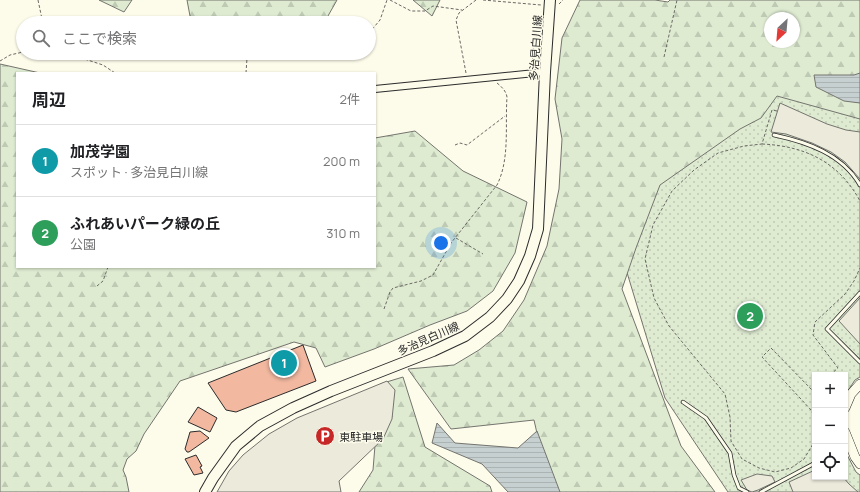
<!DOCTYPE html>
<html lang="ja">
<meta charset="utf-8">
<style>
:root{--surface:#fff;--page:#f2f2f2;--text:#202124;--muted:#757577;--line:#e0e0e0;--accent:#c62828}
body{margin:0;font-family:Manrope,"Noto Sans JP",sans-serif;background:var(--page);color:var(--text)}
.controls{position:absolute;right:12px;bottom:12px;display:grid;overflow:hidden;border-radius:0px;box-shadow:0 1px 3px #0004}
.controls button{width:36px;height:36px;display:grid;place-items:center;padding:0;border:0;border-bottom:1px solid var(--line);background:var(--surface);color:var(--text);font:20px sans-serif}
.compass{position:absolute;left:764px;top:12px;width:36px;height:36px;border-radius:50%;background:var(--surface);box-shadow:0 1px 3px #0004;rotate:206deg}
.you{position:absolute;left:441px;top:243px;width:14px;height:14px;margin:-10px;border:3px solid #fff;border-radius:50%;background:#1a73e8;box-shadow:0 0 0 6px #1a73e833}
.badge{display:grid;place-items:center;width:26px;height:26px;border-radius:50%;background:var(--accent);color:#fff;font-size:13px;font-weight:700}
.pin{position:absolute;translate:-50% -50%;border:2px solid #fff;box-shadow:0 1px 4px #0006}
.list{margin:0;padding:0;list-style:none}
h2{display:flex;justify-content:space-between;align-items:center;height:52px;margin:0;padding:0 16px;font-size:17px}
h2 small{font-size:13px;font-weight:400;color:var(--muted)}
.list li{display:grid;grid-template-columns:26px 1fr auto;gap:12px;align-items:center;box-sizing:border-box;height:72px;padding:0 16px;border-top:1px solid var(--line)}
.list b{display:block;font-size:15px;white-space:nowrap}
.list p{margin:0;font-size:13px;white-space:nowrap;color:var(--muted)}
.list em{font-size:13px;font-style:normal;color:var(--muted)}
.icon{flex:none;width:22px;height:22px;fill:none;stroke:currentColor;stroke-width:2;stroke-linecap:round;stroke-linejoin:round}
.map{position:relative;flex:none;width:860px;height:492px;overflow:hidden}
.search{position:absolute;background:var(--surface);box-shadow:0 1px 3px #0004;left:16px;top:16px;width:360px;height:44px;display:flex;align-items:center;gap:10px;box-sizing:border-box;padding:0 14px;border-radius:22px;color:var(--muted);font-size:15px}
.panel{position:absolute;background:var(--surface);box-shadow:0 1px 3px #0004;left:16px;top:72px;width:360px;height:196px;border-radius:0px}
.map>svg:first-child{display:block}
</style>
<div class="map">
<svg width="860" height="492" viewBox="0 0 860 492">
<defs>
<pattern id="green-dots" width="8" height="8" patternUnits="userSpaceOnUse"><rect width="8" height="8" fill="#deebd1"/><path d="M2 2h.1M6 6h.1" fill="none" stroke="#bfcab4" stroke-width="1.8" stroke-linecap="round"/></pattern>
<pattern id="forest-firs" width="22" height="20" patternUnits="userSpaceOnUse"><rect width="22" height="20" fill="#deebd1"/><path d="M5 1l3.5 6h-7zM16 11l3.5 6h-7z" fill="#bfcab4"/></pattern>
<pattern id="water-rules" width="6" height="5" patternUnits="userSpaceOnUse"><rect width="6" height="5" fill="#c7d0d0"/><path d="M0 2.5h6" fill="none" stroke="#abb3b3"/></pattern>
</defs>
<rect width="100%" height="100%" fill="#fdfbea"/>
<path fill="url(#green-dots)" stroke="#74746e" d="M771 85 860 108V377L855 380 845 395V375H815V477H845V451L856 472 860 475V492H728L665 398 622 256 660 173Z"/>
<path fill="url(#forest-firs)" stroke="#74746e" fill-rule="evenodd" d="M99 0H132L124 12Z
M187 0H337L324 23H204L190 16Z
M413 0H440L432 16Z
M580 0H655L668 2 670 0H860V119L777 96 761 118 740 129 660 185 636 248 622 289 681 446 715 492H557L545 469 534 420 451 429 408 369 454 365 479 350 503 331 524 300 547 246 559 189 562 139 555 99 562 38ZM770 18H794V42H770Z
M0 64 40 73H17V267H375V138L415 131 463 171 527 202 515 253 493 291 467 311 430 325 374 349 325 367 316 348 294 342 180 381 144 434 136 451 127 459 123 470 126 477 129 492H0Z
M403 377 425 447 490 486 492 492H359L373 470 380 384Z"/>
<path fill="#eceadb" stroke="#74746e" d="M780 103 827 124 846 130 860 132V179L845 162 831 152 812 143 786 134 771 132Z
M860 298V344L839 321Z
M387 381 395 390 392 419 383 439 339 481 341 492H217L229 471 243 455 269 434 297 418Z
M815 470V477H843L849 484 858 492H793L789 482Z
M757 474 772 476 775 482 758 490 752 492 747 490 741 480Z"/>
<path fill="url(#water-rules)" stroke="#74746e" d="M860 73V103L844 101 816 87 814 75H854Z
M437 423 455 443 518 448 537 431 560 492H508L482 464 432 443Z"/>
<path fill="#f2b8a0" stroke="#2b2b2b" d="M303 345 316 381 236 412 226 410 208 383Z
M198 407 217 418 210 432 188 422Z
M200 431 209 438 189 452H187L185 449 190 432Z
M196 455 202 466 200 467 203 473 194 475 185 459Z"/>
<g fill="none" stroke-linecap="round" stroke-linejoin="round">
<g stroke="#2b2b2b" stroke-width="4.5">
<path id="lane" d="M774 135C807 142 842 154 860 185
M860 293 827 329 860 362
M683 402 706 418 730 453 734 475 739 488 747 492
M761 492 815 463"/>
</g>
<g stroke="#2b2b2b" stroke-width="8">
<path id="street" d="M375 89 545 72"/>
</g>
<g stroke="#2b2b2b" stroke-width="10">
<path id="secondary" d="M845 408 851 394 860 384
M845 432 855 457 860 464"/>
</g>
<g stroke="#2b2b2b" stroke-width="12">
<path id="primary" d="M205 492 213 478 236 446 260 426 293 408 331 391 433 351 465 336 490 317 507 299 519 281 530 256 538 229 545 72 550 0"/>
</g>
<path stroke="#6a6964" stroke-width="1" stroke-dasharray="3 2" stroke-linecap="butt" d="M38 0 42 19 40 23
M390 0 411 11H425L433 6 462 10
M483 0 541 5
M559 4 563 0
M21 31 23 30
M369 33 380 20 387 0
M66 53 103 65 115 73
M664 57 677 0
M0 61 10 55 23 52
M533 66C532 55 533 41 539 31
M246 73 247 58
M466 73 456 20 459 13 476 0
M777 111 772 110 762 144 744 146 718 153 694 170 672 191 653 225 645 259 654 298 669 326 725 394 730 417 731 441 742 459 759 468 775 472 791 468 804 459 813 444 815 430
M762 144C805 146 839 162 860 201
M455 145 460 143 467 145 505 116
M456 238 483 254
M97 286 103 281 108 267
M384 309 390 292 393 288 421 281 433 275 451 243 497 185C510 159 505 126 507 97 506 91 502 87 497 83
M830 375 838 368 813 335 815 322 845 294 854 281 860 268
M815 389 813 391 771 348 762 357 812 411 815 424"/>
<use href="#lane" stroke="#fdfbea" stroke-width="3"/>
<use href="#street" stroke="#fdfbea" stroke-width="6"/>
<use href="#secondary" stroke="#fdfbea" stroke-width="9"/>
<use href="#primary" stroke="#fdfbea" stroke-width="10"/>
</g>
<defs>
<g id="parking-disc" transform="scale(1)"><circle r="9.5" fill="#c62828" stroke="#fdfbea"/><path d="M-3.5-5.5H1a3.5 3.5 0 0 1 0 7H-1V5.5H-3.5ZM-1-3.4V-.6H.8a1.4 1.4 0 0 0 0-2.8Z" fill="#fff"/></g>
</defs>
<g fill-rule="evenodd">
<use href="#parking-disc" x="325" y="436"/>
</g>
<g text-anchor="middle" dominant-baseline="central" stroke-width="3" stroke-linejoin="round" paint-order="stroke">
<g font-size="11" fill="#2b2b2b" stroke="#fdfbea">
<text transform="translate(535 48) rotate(-86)">多治見白川線</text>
<text transform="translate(428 338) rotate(-24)">多治見白川線</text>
</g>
<g font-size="11" fill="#2b2b2b" stroke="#fdfbea" text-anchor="start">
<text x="339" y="436">東駐車場</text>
</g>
</g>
</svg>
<div class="controls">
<button>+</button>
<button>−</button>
<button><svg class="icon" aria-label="locate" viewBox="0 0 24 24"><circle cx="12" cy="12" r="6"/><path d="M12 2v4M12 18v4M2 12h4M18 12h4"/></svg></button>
</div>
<svg class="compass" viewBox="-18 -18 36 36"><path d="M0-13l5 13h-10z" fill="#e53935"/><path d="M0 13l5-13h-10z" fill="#757577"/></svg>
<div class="you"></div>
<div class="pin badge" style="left:284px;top:363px;background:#0f9aa8">1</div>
<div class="pin badge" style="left:750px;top:316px;background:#2e9e5b">2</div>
<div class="search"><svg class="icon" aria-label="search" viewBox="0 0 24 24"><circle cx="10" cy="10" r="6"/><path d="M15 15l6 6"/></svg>ここで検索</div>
<section class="panel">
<h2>周辺<small>2件</small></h2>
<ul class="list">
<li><span class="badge" style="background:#0f9aa8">1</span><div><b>加茂学園</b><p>スポット · 多治見白川線</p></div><em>200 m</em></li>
<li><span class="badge" style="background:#2e9e5b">2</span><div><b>ふれあいパーク緑の丘</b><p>公園</p></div><em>310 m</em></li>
</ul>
</section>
</div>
